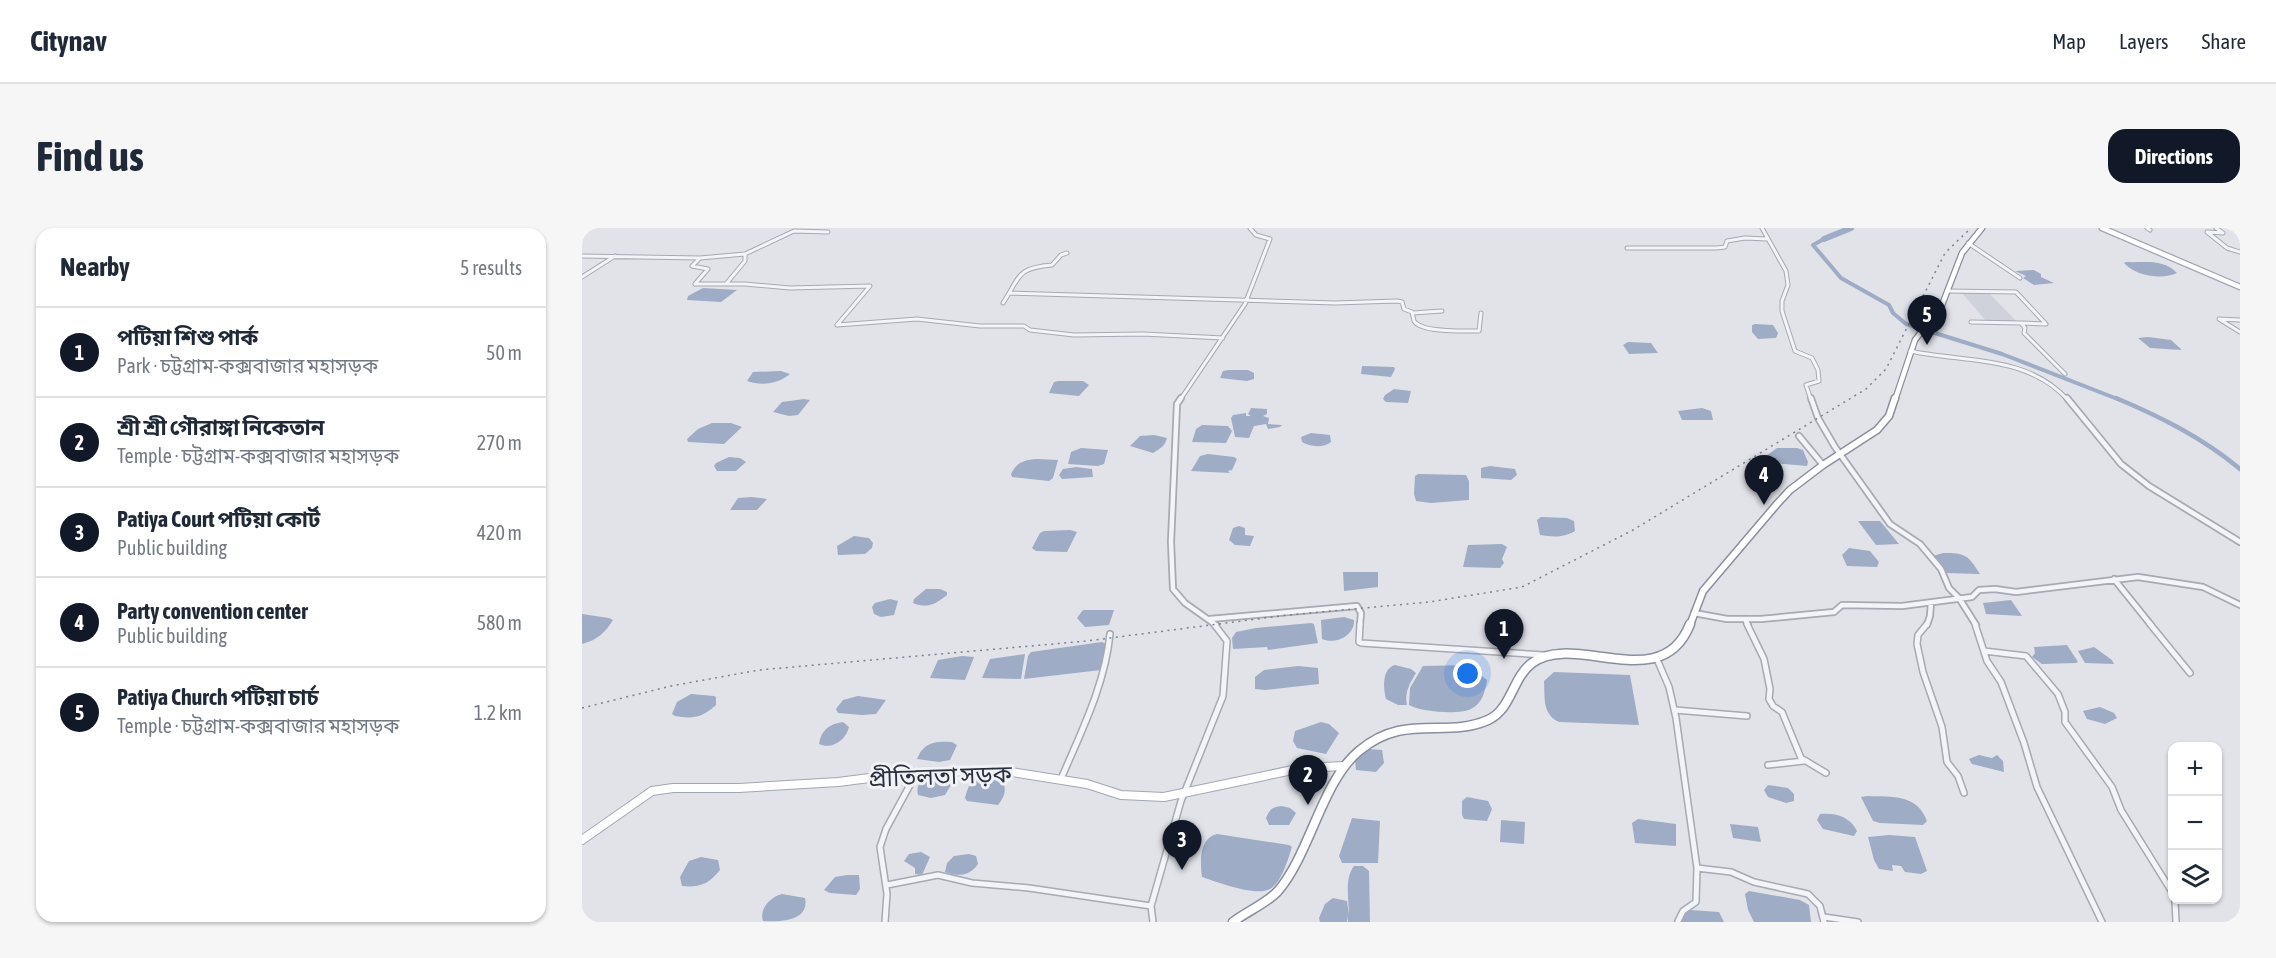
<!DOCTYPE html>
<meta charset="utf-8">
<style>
:root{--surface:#fff;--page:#f6f6f7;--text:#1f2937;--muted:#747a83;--line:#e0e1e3;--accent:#111827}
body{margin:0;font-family:"Asap Condensed","Noto Sans Bengali",sans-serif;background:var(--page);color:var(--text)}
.controls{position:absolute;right:18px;bottom:18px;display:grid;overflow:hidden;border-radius:12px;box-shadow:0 2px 4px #0004}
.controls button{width:54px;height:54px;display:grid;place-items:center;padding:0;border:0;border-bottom:2px solid var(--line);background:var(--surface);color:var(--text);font:30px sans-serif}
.you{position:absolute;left:886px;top:446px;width:21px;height:21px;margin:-15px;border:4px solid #fff;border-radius:50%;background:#1a73e8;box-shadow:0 0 0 9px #1a73e833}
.badge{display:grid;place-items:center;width:39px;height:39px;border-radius:50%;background:var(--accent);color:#fff;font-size:20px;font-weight:700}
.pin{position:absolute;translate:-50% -50px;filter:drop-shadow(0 2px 3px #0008)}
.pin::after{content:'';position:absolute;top:32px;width:21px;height:18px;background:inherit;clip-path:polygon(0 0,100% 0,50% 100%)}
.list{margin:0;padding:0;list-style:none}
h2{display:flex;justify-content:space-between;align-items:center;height:78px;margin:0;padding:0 24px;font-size:26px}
h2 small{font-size:20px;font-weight:400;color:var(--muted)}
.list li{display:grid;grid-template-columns:39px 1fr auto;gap:18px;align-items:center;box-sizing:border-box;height:90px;padding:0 24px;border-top:2px solid var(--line)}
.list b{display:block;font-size:22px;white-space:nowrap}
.list p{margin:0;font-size:20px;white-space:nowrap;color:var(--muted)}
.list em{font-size:20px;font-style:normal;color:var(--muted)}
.icon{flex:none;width:33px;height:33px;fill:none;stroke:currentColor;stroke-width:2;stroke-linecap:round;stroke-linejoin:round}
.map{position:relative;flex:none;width:1658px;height:694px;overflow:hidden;border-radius:18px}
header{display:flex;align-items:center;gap:36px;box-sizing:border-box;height:84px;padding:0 30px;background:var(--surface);border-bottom:2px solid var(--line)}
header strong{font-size:28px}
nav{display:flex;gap:33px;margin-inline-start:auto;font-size:21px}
.intro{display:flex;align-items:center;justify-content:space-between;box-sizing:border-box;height:144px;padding:0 36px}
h1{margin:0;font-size:42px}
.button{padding:15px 27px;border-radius:18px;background:var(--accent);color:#fff;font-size:21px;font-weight:700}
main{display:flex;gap:36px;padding:0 36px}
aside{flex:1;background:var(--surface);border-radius:18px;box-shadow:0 2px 4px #0004}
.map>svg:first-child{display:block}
</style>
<header>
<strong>Citynav</strong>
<nav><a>Map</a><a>Layers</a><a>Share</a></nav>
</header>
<div class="intro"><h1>Find us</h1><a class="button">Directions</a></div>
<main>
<aside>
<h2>Nearby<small>5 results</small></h2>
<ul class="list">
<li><span class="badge">1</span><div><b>পটিয়া শিশু পার্ক</b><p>Park · চট্টগ্রাম-কক্সবাজার মহাসড়ক</p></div><em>50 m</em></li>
<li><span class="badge">2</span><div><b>শ্রী শ্রী গৌরাঙ্গা নিকেতান</b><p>Temple · চট্টগ্রাম-কক্সবাজার মহাসড়ক</p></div><em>270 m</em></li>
<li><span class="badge">3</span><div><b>Patiya Court পটিয়া কোর্ট</b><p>Public building</p></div><em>420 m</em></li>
<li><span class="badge">4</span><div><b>Party convention center</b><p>Public building</p></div><em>580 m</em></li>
<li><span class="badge">5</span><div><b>Patiya Church পটিয়া চার্চ</b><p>Temple · চট্টগ্রাম-কক্সবাজার মহাসড়ক</p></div><em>1.2 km</em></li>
</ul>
</aside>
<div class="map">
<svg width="1658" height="694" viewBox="0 0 1658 694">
<rect width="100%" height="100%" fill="#e1e3e9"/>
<path fill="#cfd2da" d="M1380 65H1407L1435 94H1405Z"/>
<path fill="#9facc6" d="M1544 34C1562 35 1581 30 1595 45 1580 52 1553 48 1542 35Z
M1452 42 1459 46V49L1472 55 1452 57 1441 50 1444 48 1433 43Z
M121 60 155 62 139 74 105 72 106 68Z
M1173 96 1191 97 1196 105 1194 110 1176 111 1170 104V97Z
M1566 109 1589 112 1600 122 1568 120 1556 110Z
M1046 114 1069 115 1076 125 1047 126 1041 117Z
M780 138 812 139 813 141 809 149 779 146Z
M647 142H666L672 145V151L665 153 638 150 641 143Z
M199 143 208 146C196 156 180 158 165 153L171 144Z
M476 153H501L507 157 497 168 467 165 472 154Z
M812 161 829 163 826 175 804 174 801 171 803 167Z
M222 171 228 172 216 187 207 188 191 184 200 174Z
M669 180 685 181V186L681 188 687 190 686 196 700 197 698 199 686 201 684 196 672 198 667 210 653 209 649 190 651 187 664 185V188H669L666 186Z
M1120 180 1129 183 1131 192H1100L1096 183Z
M130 195H149L160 199 142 216 106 214 105 211 116 201Z
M620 197 646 198 650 203 644 215 610 214 614 201Z
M729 205 748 207 749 214C742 220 728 219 720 214L719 209Z
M572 207 585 210C583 218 578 221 571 225L548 218 558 208Z
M499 220 526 222 522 236 516 238 486 236 489 224Z
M1195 220H1215L1221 222 1226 234 1225 238 1190 235 1184 228Z
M626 226 652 229 655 231 650 242 646 243 648 245 609 243 618 228Z
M147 229 158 230 164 234 154 243H135L132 238 134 235Z
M455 231 476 232 471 250 467 253 430 249 429 246C435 234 442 232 455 231Z
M908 238 933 241 935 247 929 252 899 250V240Z
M494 239 510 241 511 249 480 251 477 247 481 241Z
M836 246 884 247 887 253V272L849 275 834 273 832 266 833 248Z
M170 269 185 271 175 282H148L156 270Z
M959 289 985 290 992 293 993 303C981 310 971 309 958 307L955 292Z
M1276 293H1298L1317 316 1294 317Z
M657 298 663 300V307L672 308 668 318 653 317 647 312 651 300Z
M488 302 495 304 485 324 454 323 450 320 458 305 462 303Z
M272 308 287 310 291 315 290 320 283 326 256 327 255 318Z
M920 316 925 319 920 331 922 335 918 340 881 339 886 317Z
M1267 320 1288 323 1297 334 1295 339 1265 338 1260 327Z
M1361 325C1384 325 1386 327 1398 346L1363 345 1351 328Z
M761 344H796V359L762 363Z
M344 361H358L365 364V367C354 376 345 381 331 375L332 371Z
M308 371 316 373 312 387 299 389 292 386 290 379 293 375Z
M1429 372 1440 388 1404 386 1401 375Z
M501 382H532L527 397 503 399 495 390Z
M0 386 27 390 31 392C23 405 15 412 0 416Z
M762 389 772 392C773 407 754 417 740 411L739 392Z
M729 395 732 396 736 415 686 422 685 419 651 421 650 410 654 404 674 400Z
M520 414 524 416 519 442 442 451 446 428 449 424Z
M1485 417 1496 434 1494 435 1460 436 1450 429 1453 425 1452 419Z
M1512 419 1530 432 1532 436 1503 435 1496 423Z
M443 426 439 451 400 450 408 431Z
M380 428 392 429 383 452 348 450 356 432Z
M813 437 829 441 834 445C828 455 822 465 825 477H816L804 471C801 460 800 440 813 437Z
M886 437 905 452C903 463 901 475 889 481 877 487 839 484 827 477L828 460 841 438Z
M716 438 736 440 737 456 683 462 673 461V449L682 442Z
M972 444 1048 447 1057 497 977 494C960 486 963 470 962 453Z
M109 466 132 468 134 469V477C120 490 110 491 93 488L90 486 95 474Z
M276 468 304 472 294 486 280 487 256 485 254 481 261 472Z
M1518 479 1532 485 1535 490 1523 496 1505 491 1501 483Z
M261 494 267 499C264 512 250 522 237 516 239 502 247 496 261 494Z
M739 494 747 496 757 505 744 526 715 520 711 513 713 503Z
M370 514 375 517 368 532 357 534 335 531C342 514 353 513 370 514Z
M787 521 800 522 802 535 794 544 774 542 773 532Z
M1397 527 1410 530 1415 527 1421 533 1422 544 1390 536 1387 531Z
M401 548 420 551C425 562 423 568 416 577L385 573 383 570C386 558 389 551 401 548Z
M345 551H365L369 557 363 567 349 570 336 567C334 559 337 553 345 551Z
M1186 557 1206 560 1212 566V573L1204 575 1186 569 1182 562Z
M1285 568C1311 569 1335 566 1345 593L1341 597 1298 595 1291 593 1279 569Z
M885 569 906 573 910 581 905 593 882 591 880 587V573Z
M700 578 708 580 714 585 707 597H687L684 590C688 581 690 579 700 578Z
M1238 586C1254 585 1267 588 1275 603L1272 608 1241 601 1235 592Z
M770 590 798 593 796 635H760L757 628Z
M1056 591 1094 596V618L1053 615 1050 595Z
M919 592 943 594 942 616 918 614Z
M1148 596 1176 599 1179 614 1151 610Z
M635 606 707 617 710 619C706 631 700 654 688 661 674 669 635 654 620 649 618 634 617 610 635 606Z
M1307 607 1333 609 1345 643 1339 646 1323 644 1319 638 1310 637 1311 643 1297 641 1292 632 1286 609Z
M339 624 348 629 340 647 333 646V640L322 633 327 626Z
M387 626 394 628 396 636C388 648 376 649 363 644L365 635 372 628Z
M119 629 136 632 138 642C127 656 117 660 100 658L98 649 107 633Z
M772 638H781L787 643 788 694H766V688L765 694H738L737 690 743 676 751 670 765 673 767 687C767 672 762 651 772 638Z
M265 647H277L278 661 274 667 248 665 242 662 253 649Z
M1167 663 1218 672 1227 677 1229 694H1172L1166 682 1163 666Z
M200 666 223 670C228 694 196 694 181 693 177 681 188 669 200 666Z
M1109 682 1137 684 1142 694H1098L1101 686Z"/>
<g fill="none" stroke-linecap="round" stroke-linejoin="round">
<path stroke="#9facc6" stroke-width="4" d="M1242 11 1231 17 1259 50 1307 77 1311 85 1324 96 1420 126 1538 172"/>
<path stroke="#9facc6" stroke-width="4.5" d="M1534 170C1579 189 1621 210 1658 241"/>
<path stroke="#9facc6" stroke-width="6" d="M1242 11 1269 0"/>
<g stroke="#a7a9b3" stroke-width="5">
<path id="minor-far2" d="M1180 0 1204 43 1206 57 1200 73V83L1213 123 1230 130 1236 142 1237 153 1224 157 1229 172
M1565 0 1568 2
M1634 0 1641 5 1625 4 1645 20 1658 24
M1386 15 1438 50
M1045 20H1135L1143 19 1145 13 1163 10 1185 11
M0 28 118 30 110 38 126 41 113 56H163L208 60 288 58 255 97 335 91 398 98H442L448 102 492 107 561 106 641 110
M118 30 163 26 212 3 246 4
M0 49 33 28
M144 56 163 33V26
M1365 63 1434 64 1464 96 1439 95
M427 65 753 75 815 73 820 74 822 81 830 84C830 85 832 92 832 93 839 105 884 103 897 103L899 85
M421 75C439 47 435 40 470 37L479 27 485 25
M831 85 860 83
M1658 92 1637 91 1658 104
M1389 94 1439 95 1443 100 1442 105 1483 146
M1328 123C1383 135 1444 126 1486 172
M598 172 663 76 688 11 674 7 668 0"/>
</g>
<g stroke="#a7a9b3" stroke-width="8">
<path id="minor-far1" d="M599 170 595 176 589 314 591 361 603 375 634 397
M1229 170 1236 190 1253 219 1308 296 1338 316 1359 341 1367 360 1377 370 1394 397
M1485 170 1539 236 1567 258 1658 314
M1217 208 1241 237
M1532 351 1569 397
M1112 385 1145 391H1179L1252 384 1260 377 1320 378 1390 369 1397 362 1413 361 1434 364 1556 349 1621 359 1658 377
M628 391 775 378 779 385 778 397
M1163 391 1166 397
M1345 397 1348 388 1349 375"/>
</g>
<g stroke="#a7a9b3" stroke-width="8">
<path id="minor" d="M778 396 777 414 779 415 962 427
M1165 396 1182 431 1188 461 1187 471 1191 478 1200 484 1219 530 1244 545
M1345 396 1336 407 1335 416 1341 444 1360 499 1365 534 1376 548 1382 565
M1393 396 1405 433 1419 454 1442 515 1455 559 1520 694
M1568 396 1608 445
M1402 423 1444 428 1476 466 1483 484V494L1530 559 1539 582 1590 664
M1074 429 1087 459 1094 490 1115 640 1149 644 1172 654 1226 666 1238 678 1242 694
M1093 482 1165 488
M1186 537 1222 533
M479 551C499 504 523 457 528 406
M305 657 356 647 390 655 447 660 569 678
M1593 672 1594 694
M1242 689 1276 694
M1096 693 1101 683 1114 674 1115 640
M303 694 305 666 298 619 304 601 335 544
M571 694 569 678 599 573 641 468 645 413 632 396"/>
</g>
<g stroke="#a1a6b3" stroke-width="7">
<path id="major-far1" d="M1520 0 1658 59"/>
</g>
<g stroke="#a1a6b3" stroke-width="10">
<path id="major" d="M0 612 70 563 91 560H157L256 554 335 544 423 543 505 556 539 567 582 569 720 540 762 538"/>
</g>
<g stroke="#8a8f9e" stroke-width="7">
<path id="highway-far2" d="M1313 172 1333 112 1360 77 1380 25 1400 0"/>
</g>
<g stroke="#8a8f9e" stroke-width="9">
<path id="highway-far1" d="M1108 397 1121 363 1195 276 1208 262 1241 237 1295 202 1307 188 1313 170"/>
</g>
<g stroke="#8a8f9e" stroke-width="11">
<path id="highway" d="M651 694C665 683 684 676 696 663 728 626 740 553 777 523 823 484 863 511 906 492 930 481 930 450 950 435 992 403 1080 469 1108 396"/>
</g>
<use href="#minor-far2" stroke="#f3f4f7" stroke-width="3"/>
<use href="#minor-far1" stroke="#f3f4f7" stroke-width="4.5"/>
<use href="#minor" stroke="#f3f4f7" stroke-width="5"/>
<use href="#major-far1" stroke="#fff" stroke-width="4.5"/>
<use href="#major" stroke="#fff" stroke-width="8"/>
<use href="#highway-far2" stroke="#fff" stroke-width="4.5"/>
<use href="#highway-far1" stroke="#fff" stroke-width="6"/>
<use href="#highway" stroke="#fff" stroke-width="8"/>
<path stroke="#7c8191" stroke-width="1.5" stroke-dasharray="2 4.5" stroke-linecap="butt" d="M0 480 89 458 177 442 505 413 706 387 847 374 940 359 1051 302 1284 161 1304 141 1363 25 1389 0"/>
</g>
<g text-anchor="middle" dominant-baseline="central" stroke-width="6" stroke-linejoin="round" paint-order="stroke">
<g font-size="24" fill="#2b2f3f" stroke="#f0f2f6">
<text transform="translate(358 548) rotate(-2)">প্রীতিলতা সড়ক</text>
</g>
</g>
</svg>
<div class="controls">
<button>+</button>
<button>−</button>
<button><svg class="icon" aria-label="layers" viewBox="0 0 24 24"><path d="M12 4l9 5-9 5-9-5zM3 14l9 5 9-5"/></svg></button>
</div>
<div class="you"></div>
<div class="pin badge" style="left:922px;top:431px">1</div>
<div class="pin badge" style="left:726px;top:577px">2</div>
<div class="pin badge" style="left:600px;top:642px">3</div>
<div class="pin badge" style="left:1182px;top:277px">4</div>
<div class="pin badge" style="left:1345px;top:117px">5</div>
</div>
</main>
